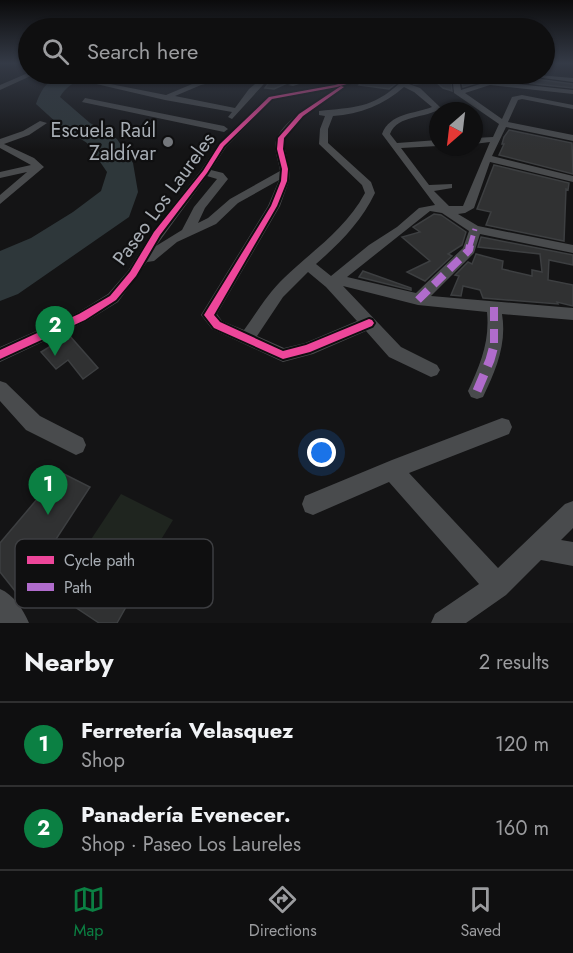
<!DOCTYPE html>
<meta charset="utf-8">
<style>
:root{--surface:#0f0f10;--page:#1d1d1e;--text:#f1f3f6;--muted:#9b9c9f;--line:#2f2f30;--accent:#0b8043}
body{margin:0;font-family:Jost,sans-serif;background:var(--page);color:var(--text)}
.compass{position:absolute;left:429px;top:102px;width:54px;height:54px;border-radius:50%;background:var(--surface);box-shadow:0 2px 4px #0004;rotate:208deg}
.you{position:absolute;left:322px;top:453px;width:21px;height:21px;margin:-15px;border:4px solid #fff;border-radius:50%;background:#1a73e8;box-shadow:0 0 0 9px #1a73e833}
.badge{display:grid;place-items:center;width:39px;height:39px;border-radius:50%;background:var(--accent);color:#fff;font-size:20px;font-weight:700}
.pin{position:absolute;translate:-50% -50px;filter:drop-shadow(0 2px 3px #0008)}
.pin::after{content:'';position:absolute;top:32px;width:21px;height:18px;background:inherit;clip-path:polygon(0 0,100% 0,50% 100%)}
.list{margin:0;padding:0;list-style:none}
h2{display:flex;justify-content:space-between;align-items:center;height:78px;margin:0;padding:0 24px;font-size:26px}
h2 small{font-size:20px;font-weight:400;color:var(--muted)}
.list li{display:grid;grid-template-columns:39px 1fr auto;gap:18px;align-items:center;box-sizing:border-box;height:84px;padding:0 24px;border-top:2px solid var(--line)}
.list b{display:block;font-size:22px;white-space:nowrap}
.list p{margin:0;font-size:20px;white-space:nowrap;color:var(--muted)}
.list em{font-size:20px;font-style:normal;color:var(--muted)}
.icon{flex:none;width:33px;height:33px;fill:none;stroke:currentColor;stroke-width:2;stroke-linecap:round;stroke-linejoin:round}
.map{position:relative;flex:none;width:573px;height:623px;overflow:hidden}
.search{position:absolute;background:var(--surface);box-shadow:0 2px 4px #0004;left:18px;right:18px;top:18px;height:66px;display:flex;align-items:center;gap:15px;box-sizing:border-box;padding:0 21px;border-radius:33px;color:var(--muted);font-size:22px}
.sheet{height:246px;background:var(--surface)}
nav{display:flex;justify-content:space-around;align-items:center;box-sizing:border-box;height:84px;border-top:2px solid var(--line);background:var(--surface);font-size:16px;color:var(--muted)}
nav a{display:grid;justify-items:center;gap:3px}
nav .on{color:var(--accent)}
.map>svg:first-child{display:block}
</style>
<div class="map">
<svg width="573" height="623" viewBox="0 0 573 623">
<rect width="100%" height="100%" fill="#141415"/>
<path fill="#1f251f" d="M121 494 173 520 140 574 90 541Z"/>
<path fill="#2e373a" d="M68 74 167 75 205 74C195 79 181 83 169 84 156 85 145 79 132 77 108 74 73 73 60 97L90 123 117 139 133 163 138 192 129 217 18 294 0 301V251L31 238 73 212 101 191 107 172 87 143 58 124 36 104C42 87 49 78 68 74Z"/>
<path fill="#303132" stroke="#3d3f41" stroke-width="1.5" d="M275 74H307L274 89 265 88Z
M370 74H398V82L389 89 359 85Z
M408 74H450L452 91 443 88 436 82 414 84 408 81Z
M460 74H523L528 78 573 84V88L490 79 463 87Z
M509 130 572 143 573 174 499 155 504 144H502L504 137Z
M494 165 569 183 568 190 566 189 564 241 486 225 491 212 477 209Z
M434 214 441 215 466 232 462 245 448 254 452 256 425 281 407 272 430 261 402 237 420 232 413 227Z
M481 237 573 255V265L549 260 548 280 573 285V306L557 302 558 304 483 298 480 290 463 286 461 296 451 295 459 276 455 275 468 262 472 264 476 254 503 261 502 269 532 276V270L542 272 540 254 478 247Z
M363 271 411 288V290L359 277Z
M69 335 98 368 83 379 68 360 56 369 41 352Z
M60 472 90 487 19 596 0 572V543Z
M78 544 140 582 117 623H99L48 589Z"/>
<g fill="none" stroke-linecap="round" stroke-linejoin="round">
<path fill="#494b4d" fill-rule="evenodd" d="M28 73 35 74 0 90V85Z
M236 74H246L201 85 175 96 235 108 249 89 267 74H273L232 119 228 117 232 112 165 100 92 83 95 81 166 95 197 82Z
M323 74H331L293 86 288 85Z
M353 74H359L351 83 345 86 344 88 304 117 285 138V149L290 172 289 181 280 206 217 314 222 321 244 330C257 312 268 293 284 278 313 250 345 230 365 193L362 185 319 144 320 129 325 116 319 115V111C354 107 371 109 400 83V74H406V83L420 88 441 108C426 119 398 114 390 134L397 143 438 140V146L401 148 429 185 452 184V188L434 191 449 206H463L490 142 474 144V138L493 137 499 124 454 93 452 74H458L461 90 490 81 573 90V94L490 85 465 93 502 119 512 97 522 95 573 105V109L522 99 518 100 508 122 573 135V141L506 127 492 156 573 176V182L490 162 474 208 465 213 458 214 478 226 573 245V253L480 234 474 253 431 296 573 308V320L502 314C507 344 496 370 483 397L477 399 471 397 468 391C480 365 490 342 487 312L418 305 343 286 401 347 437 365 440 370 437 375 431 377 389 357 366 331 313 354 283 362 212 329 201 315 268 206 279 180 238 203 216 224 177 242 154 261 147 262 118 302 87 321 0 362V347L77 313 108 294 128 271 153 231 201 170 219 143 268 96 335 84 347 81ZM404 87 414 92 432 107C414 114 390 113 382 134L435 205 419 208 397 227 369 245 331 276 316 264C340 243 361 222 375 193L371 182 328 143V129L333 116C360 114 384 105 404 87ZM336 88C319 99 285 119 277 138 272 148 279 161 280 171L230 199 208 218 198 223 205 208 228 179 223 173 211 170 226 147 273 100ZM207 176 217 179 194 207 182 230 156 246ZM430 211 442 213 469 231 463 248 416 293 347 277ZM308 272 326 287 357 321 305 343 284 348 257 336 283 297Z
M525 74 573 78V82L528 76Z
M85 98 224 126 228 129 224 132 82 102Z
M40 121 47 123 29 135 4 144 34 158 44 167 0 204V195L27 172 0 178V172L31 165 0 148V139L23 131Z
M0 381 6 383 40 416 83 438 86 445 83 452 76 455 26 430 0 401Z
M502 418 509 420 512 427 509 434 409 473 498 568 565 504 573 501V528L561 540 573 542V566L541 560 506 595 466 623H431L435 614 479 584 389 482 313 515 305 512 302 504 305 496 392 460Z
M0 589C14 595 23 609 29 623H0Z"/>
<path stroke="#b06ccc" stroke-width="5" stroke-dasharray="11 5" stroke-linecap="butt" d="M470 246 475 229"/>
<path stroke="#b06ccc" stroke-width="8" stroke-dasharray="14 8" stroke-linecap="butt" d="M418 300 469 250 470 245
M494 307V343"/>
<path stroke="#b06ccc" stroke-width="9" stroke-dasharray="18 9" stroke-linecap="butt" d="M477 391 490 360 495 342"/>
<g stroke="#0f0f10" stroke-width="4">
<path id="cycleway" d="M354 74H358L350 83 337 87 272 99 224 146 207 173 160 235 136 276 116 300 85 320 0 359V350L79 314 110 296 130 272 154 232 203 171 220 144 269 97 335 85 348 81Z
M341 86 344 87 303 116 284 138 283 149 288 169 287 181 277 206 214 315 220 322 283 351 306 345 369 319 372 320 374 323 372 326 310 352 283 359 214 328 204 315 271 206 281 181 282 169 277 149 278 138 299 114Z"/>
</g>
<use href="#cycleway" fill="#ed469a" fill-rule="evenodd"/>
</g>
<linearGradient id="sky" x2="0" y2="1"><stop stop-color="#0b0b0c"/><stop offset="0.42" stop-color="#343a46"/><stop offset="1" stop-color="#343a46" stop-opacity="0"/></linearGradient>
<rect width="573" height="150" fill="url(#sky)"/>
<circle fill="#74777c" stroke="#0f0f10" stroke-width="2" cx="168" cy="142" r="6"/>
<g text-anchor="middle" dominant-baseline="central" stroke-width="4.5" stroke-linejoin="round" paint-order="stroke">
<g font-size="20" fill="#a7adb4" stroke="#0f0f10" text-anchor="end">
<text x="156" y="130">Escuela Raúl<tspan x="156" dy="23">Zaldívar</tspan></text>
</g>
<g font-size="20" fill="#a7adb4" stroke="#0f0f10">
<text transform="translate(164 199) rotate(-54)">Paseo Los Laureles</text>
</g>
</g>
<rect x="15" y="539" width="198" height="69" rx="9" fill="#0f0f10" stroke="#3d3e41" stroke-width="1.5"/>
<rect x="27" y="556" width="27" height="8" fill="#ed469a"/>
<rect x="27" y="583" width="27" height="8" fill="#b06ccc"/>
<g font-size="16" fill="#a7adb4">
<text x="64" y="566">Cycle path</text>
<text x="64" y="593">Path</text>
</g>
</svg>
<svg class="compass" viewBox="-18 -18 36 36"><path d="M0-13l5 13h-10z" fill="#e53935"/><path d="M0 13l5-13h-10z" fill="#9b9c9f"/></svg>
<div class="you"></div>
<div class="pin badge" style="left:48px;top:515px">1</div>
<div class="pin badge" style="left:55px;top:356px">2</div>
<div class="search"><svg class="icon" aria-label="search" viewBox="0 0 24 24"><circle cx="10" cy="10" r="6"/><path d="M15 15l6 6"/></svg>Search here</div>
</div>
<section class="sheet">
<h2>Nearby<small>2 results</small></h2>
<ul class="list">
<li><span class="badge">1</span><div><b>Ferretería Velasquez</b><p>Shop</p></div><em>120 m</em></li>
<li><span class="badge">2</span><div><b>Panadería Evenecer.</b><p>Shop · Paseo Los Laureles</p></div><em>160 m</em></li>
</ul>
</section>
<nav>
<a class="on"><svg class="icon" aria-label="map" viewBox="0 0 24 24"><path d="M3 6l6-2 6 2 6-2v14l-6 2-6-2-6 2zM9 4v14M15 6v14"/></svg>Map</a>
<a><svg class="icon" aria-label="directions" viewBox="0 0 24 24"><path d="M12 3l9 9-9 9-9-9zM9 14v-3h6M13 9l2 2-2 2"/></svg>Directions</a>
<a><svg class="icon" aria-label="saved" viewBox="0 0 24 24"><path d="M7 4h10v16l-5-4-5 4z"/></svg>Saved</a>
</nav>
